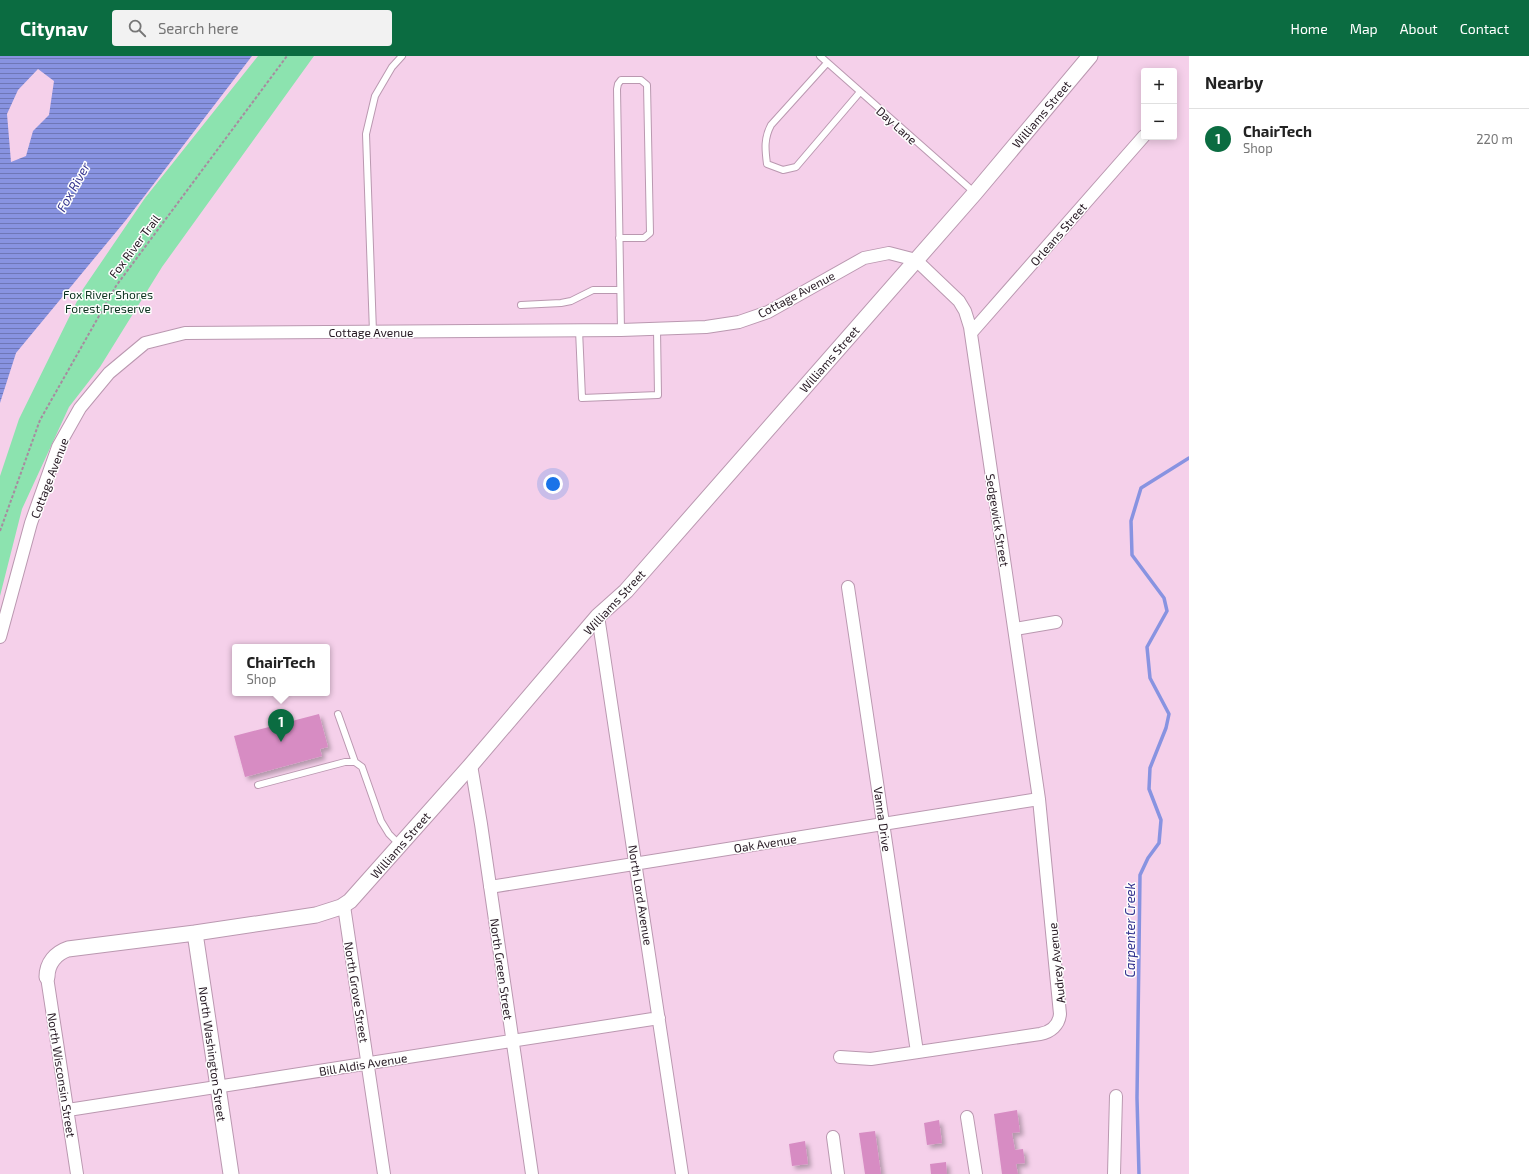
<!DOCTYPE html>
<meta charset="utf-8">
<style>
:root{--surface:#fff;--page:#f2f2f2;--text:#222;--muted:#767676;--line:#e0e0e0;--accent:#0b6c41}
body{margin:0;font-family:"Exo 2",sans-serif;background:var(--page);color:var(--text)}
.controls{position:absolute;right:12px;top:12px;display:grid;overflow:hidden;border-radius:4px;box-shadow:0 2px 10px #0003}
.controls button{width:36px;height:36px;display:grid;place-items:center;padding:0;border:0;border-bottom:1px solid var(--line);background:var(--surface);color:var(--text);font:20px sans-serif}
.you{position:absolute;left:553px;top:428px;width:14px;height:14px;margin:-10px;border:3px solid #fff;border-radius:50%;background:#1a73e8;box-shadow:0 0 0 6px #1a73e833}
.badge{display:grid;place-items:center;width:26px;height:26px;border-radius:50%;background:var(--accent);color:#fff;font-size:13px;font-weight:700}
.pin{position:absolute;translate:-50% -33px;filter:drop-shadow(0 1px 2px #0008)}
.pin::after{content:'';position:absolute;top:21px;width:14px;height:12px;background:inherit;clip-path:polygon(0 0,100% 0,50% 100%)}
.popup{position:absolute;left:232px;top:588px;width:98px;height:52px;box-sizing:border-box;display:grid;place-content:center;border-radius:4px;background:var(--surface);filter:drop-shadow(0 1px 3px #0005);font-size:13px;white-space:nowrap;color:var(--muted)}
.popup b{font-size:15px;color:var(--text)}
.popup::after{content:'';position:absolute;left:50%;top:100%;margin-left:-8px;border:8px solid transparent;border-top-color:var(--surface)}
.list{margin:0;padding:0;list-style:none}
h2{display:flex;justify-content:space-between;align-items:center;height:52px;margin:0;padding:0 16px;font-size:17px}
h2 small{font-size:13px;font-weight:400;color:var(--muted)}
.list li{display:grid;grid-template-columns:26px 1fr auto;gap:12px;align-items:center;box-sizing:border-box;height:60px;padding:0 16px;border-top:1px solid var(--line)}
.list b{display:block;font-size:15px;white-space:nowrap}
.list p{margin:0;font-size:13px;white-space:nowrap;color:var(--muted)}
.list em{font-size:13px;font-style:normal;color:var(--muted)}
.icon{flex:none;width:22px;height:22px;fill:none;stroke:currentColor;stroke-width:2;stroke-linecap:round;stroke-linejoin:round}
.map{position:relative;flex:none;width:1189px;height:1118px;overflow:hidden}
header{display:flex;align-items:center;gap:24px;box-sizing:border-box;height:56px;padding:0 20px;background:var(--accent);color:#fff}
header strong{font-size:19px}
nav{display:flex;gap:22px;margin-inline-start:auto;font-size:14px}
.search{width:280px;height:36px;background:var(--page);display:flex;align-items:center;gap:10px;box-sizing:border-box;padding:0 14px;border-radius:4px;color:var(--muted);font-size:15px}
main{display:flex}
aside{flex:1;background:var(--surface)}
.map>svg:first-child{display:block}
</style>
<header>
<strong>Citynav</strong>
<div class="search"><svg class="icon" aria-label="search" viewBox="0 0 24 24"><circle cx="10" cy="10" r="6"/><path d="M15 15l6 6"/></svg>Search here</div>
<nav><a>Home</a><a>Map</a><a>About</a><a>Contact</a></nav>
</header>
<main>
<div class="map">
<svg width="1189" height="1118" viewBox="0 0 1189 1118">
<defs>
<pattern id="water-rules" width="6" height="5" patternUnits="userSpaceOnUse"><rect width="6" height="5" fill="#8893e1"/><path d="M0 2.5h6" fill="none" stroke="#6f77b6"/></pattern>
<filter id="shadow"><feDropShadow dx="3.5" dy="3.5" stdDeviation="2" flood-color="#0004"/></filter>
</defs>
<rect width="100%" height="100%" fill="#f5d0ea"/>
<path fill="#8ce3af" d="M258 0H314L162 211 100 311 69 351 22 453 0 540V420L19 363 83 233 145 142Z"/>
<path fill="url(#water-rules)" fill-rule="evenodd" d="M0 0H252L126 164 16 297 0 347ZM38 13 54 25 49 59 33 75 26 100 11 106 7 58 18 34Z"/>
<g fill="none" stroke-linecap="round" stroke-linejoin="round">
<path stroke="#8893e1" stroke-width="3.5" d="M1139 1118 1137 1042 1140 819 1148 802 1159 787 1161 764 1149 733 1150 712 1166 672 1169 658 1150 622 1147 591 1167 555 1164 542 1132 499 1131 465 1141 432 1189 402"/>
</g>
<path fill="#d78cc3" filter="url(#shadow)" d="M319 658 328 691 320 693 322 700 245 721 234 680Z
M1017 1054 1020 1076 1012 1077 1015 1094 1023 1093 1025 1107 1016 1108 1018 1118H1002L994 1058Z
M939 1064 942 1087 927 1089 924 1067Z
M875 1075 881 1118H865L859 1077Z
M805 1085 808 1108 792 1110 789 1088Z
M946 1106 947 1118H931L930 1108Z"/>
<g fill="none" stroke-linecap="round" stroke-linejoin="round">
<g stroke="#ba98b0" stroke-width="8">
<path id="service" d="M820 0 975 137
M827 7 771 69C764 82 765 93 767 108L783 114 796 111 860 36
M619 182H644L650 177 647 29 641 24H621L618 28 617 33C618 114 620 194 621 274
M521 249 561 247 571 245 593 234H620
M579 274 582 342 658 339 657 274
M373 276 366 78 375 40 392 11 402 0
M338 658 355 706
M258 729 345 706H355L362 711 381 765 389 778 400 789"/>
</g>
<g stroke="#ba98b0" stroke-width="14">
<path id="minor" d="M971 277 1144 80
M848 531 917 996
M598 560 682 1118
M1015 573 1056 566
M0 581 31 467 58 391 80 352 109 317 145 287 185 277 621 274 706 271 739 266 768 256 864 202 889 197 916 204 959 245 965 255 970 271 1039 743 1060 958C1059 969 1051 976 1040 978L871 1003 840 1001
M471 709 481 768 532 1118
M490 831 1039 743
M344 850 384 1118
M47 921 77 1118
M68 1054 659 962
M967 1061 976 1118
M833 1081 838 1118
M1114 1118 1116 1040"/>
</g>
<g stroke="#ba98b0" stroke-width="17">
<path id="tertiary" d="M195 877 231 1118
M47 921C47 907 56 897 68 893L195 877 316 859 341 851 350 845 471 709 598 560 626 535 975 137 1090 0"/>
</g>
<path stroke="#a78b9f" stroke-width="2" stroke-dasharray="3 2" stroke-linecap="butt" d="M0 475 40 364 116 230 287 0"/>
<use href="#service" stroke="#fff" stroke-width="6"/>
<use href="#minor" stroke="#fff" stroke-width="12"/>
<use href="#tertiary" stroke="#fff" stroke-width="15"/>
</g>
<g text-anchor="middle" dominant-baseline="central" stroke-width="3" stroke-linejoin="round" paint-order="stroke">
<g font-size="12" fill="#261923" stroke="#fefefe">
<text transform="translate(1041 58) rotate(-50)">Williams Street</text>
<text transform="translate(897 69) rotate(42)">Day Lane</text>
<text transform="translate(1058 178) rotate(-49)">Orleans Street</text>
<text transform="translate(134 190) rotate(-53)">Fox River Trail</text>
<text transform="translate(796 238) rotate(-28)">Cottage Avenue</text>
<text x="371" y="276">Cottage Avenue</text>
<text transform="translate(829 303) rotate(-49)">Williams Street</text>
<text transform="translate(49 422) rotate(-69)">Cottage Avenue</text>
<text transform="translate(998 464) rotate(81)">Sedgewick Street</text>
<text transform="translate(614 546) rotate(-47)">Williams Street</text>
<text transform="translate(883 763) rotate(82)">Vanna Drive</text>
<text transform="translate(765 787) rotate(-9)">Oak Avenue</text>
<text transform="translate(400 789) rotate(-49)">Williams Street</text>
<text transform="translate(641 839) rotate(81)">North Lord Avenue</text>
<text transform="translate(1056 907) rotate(-96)">Audrey Avenue</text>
<text transform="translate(502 913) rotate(82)">North Green Street</text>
<text transform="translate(357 936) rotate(81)">North Grove Street</text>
<text transform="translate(213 998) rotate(82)">North Washington Street</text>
<text transform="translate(363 1008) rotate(-9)">Bill Aldis Avenue</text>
<text transform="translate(62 1019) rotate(81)">North Wisconsin Street</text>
</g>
<g font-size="12" fill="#0c331f" stroke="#fefefe">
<text x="108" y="238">Fox River Shores<tspan x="108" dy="14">Forest Preserve</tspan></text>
</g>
<g font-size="13" font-style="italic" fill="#34348f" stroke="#fefefe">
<text transform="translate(73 131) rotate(-61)">Fox River</text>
<text transform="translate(1130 874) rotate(-90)">Carpenter Creek</text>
</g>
</g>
</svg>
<div class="controls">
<button>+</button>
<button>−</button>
</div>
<div class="you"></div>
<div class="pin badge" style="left:281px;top:686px">1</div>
<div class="popup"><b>ChairTech</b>Shop</div>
</div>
<aside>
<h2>Nearby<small></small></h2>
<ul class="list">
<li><span class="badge">1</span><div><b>ChairTech</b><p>Shop</p></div><em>220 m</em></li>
</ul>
</aside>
</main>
